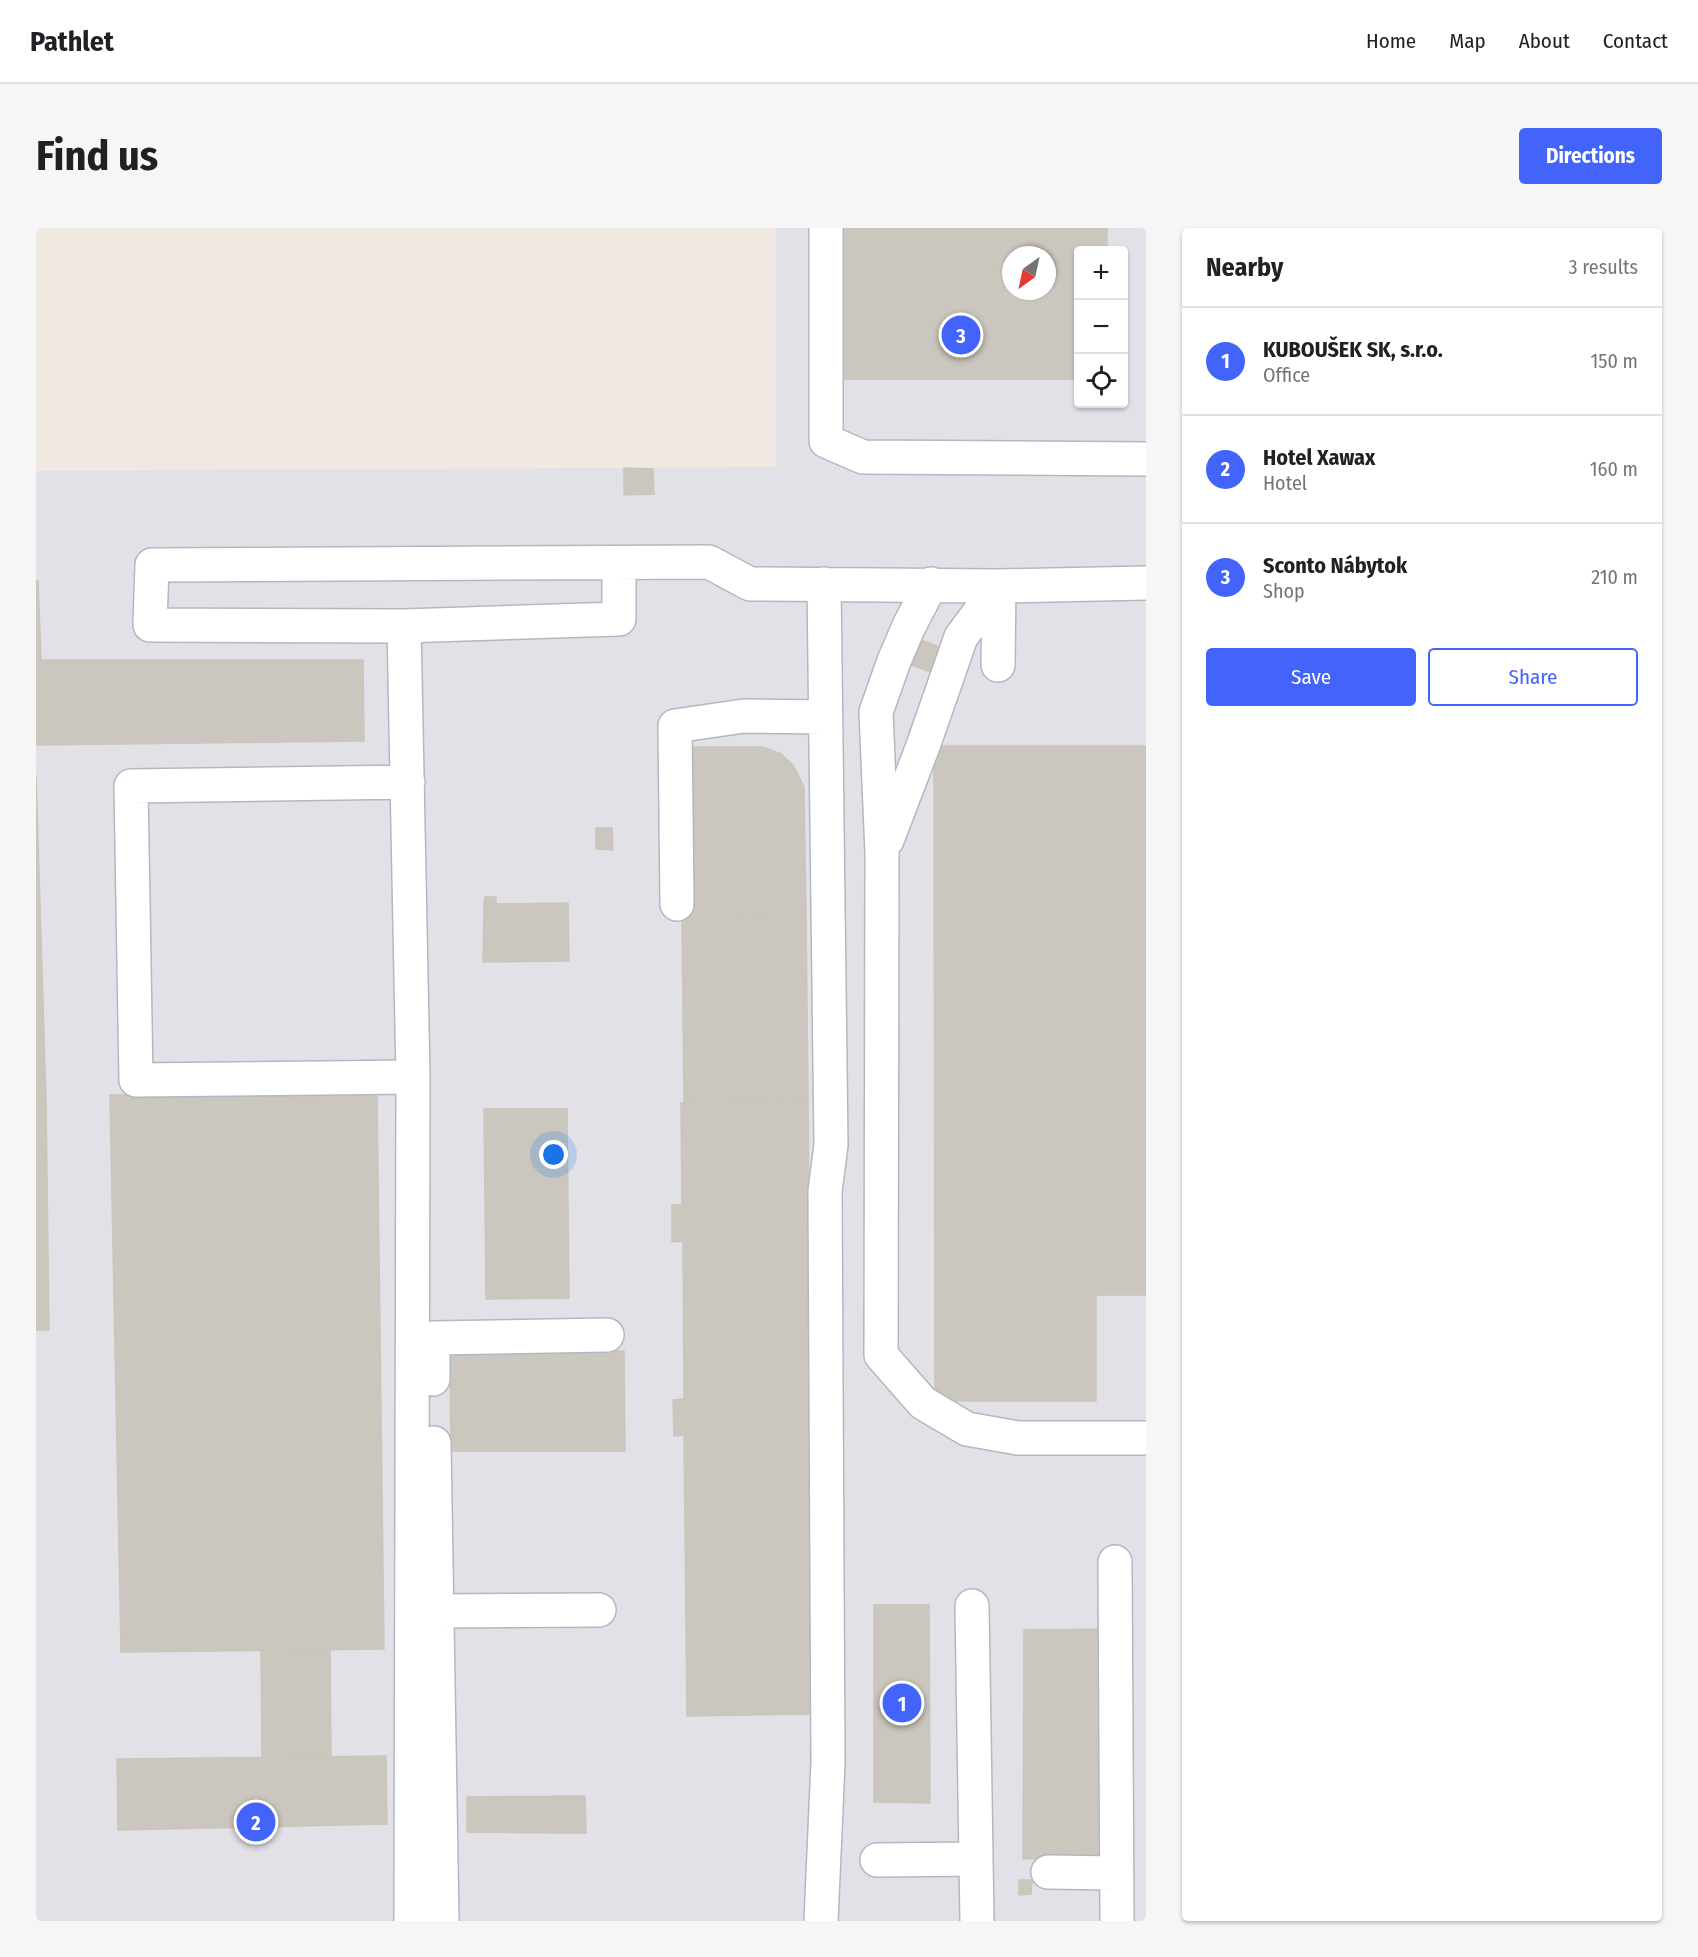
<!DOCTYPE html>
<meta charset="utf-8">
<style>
:root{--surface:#fff;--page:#f6f6f6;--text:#202124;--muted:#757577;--line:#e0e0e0;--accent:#4264fb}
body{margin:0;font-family:"Fira Sans Condensed",sans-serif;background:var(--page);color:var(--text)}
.controls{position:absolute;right:18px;top:18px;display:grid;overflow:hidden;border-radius:6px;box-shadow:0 2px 4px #0004}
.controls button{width:54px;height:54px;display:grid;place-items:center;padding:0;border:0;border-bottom:2px solid var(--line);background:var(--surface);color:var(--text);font:30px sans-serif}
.compass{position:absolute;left:966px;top:18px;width:54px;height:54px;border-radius:50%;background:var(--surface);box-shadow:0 2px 4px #0004;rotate:213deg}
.you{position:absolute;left:518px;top:927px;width:21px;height:21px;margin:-15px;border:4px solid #fff;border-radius:50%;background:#1a73e8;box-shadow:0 0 0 9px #1a73e833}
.badge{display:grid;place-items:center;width:39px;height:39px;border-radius:50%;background:var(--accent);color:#fff;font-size:20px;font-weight:700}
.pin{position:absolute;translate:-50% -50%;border:3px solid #fff;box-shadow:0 2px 6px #0006}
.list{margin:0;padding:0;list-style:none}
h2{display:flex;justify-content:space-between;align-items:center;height:78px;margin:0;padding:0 24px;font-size:26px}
h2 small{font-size:20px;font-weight:400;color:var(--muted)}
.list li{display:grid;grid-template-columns:39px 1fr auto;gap:18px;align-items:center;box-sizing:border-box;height:108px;padding:0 24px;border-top:2px solid var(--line)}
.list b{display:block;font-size:22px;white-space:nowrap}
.list p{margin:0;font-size:20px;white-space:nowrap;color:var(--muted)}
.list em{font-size:20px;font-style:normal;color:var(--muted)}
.actions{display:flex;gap:12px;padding:18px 24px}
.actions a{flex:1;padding:14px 0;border:2px solid var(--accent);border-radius:6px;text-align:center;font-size:21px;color:var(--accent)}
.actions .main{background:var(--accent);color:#fff}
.icon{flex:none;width:33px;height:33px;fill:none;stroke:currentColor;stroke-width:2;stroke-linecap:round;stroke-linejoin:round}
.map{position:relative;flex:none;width:1110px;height:1693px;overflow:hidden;border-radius:6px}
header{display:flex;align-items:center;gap:36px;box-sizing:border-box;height:84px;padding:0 30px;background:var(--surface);border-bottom:2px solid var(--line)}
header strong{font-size:28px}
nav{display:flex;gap:33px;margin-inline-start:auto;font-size:21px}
.intro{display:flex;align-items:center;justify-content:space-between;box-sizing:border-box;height:144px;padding:0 36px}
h1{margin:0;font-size:42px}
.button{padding:15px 27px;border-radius:6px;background:var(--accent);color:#fff;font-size:21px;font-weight:700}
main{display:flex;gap:36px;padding:0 36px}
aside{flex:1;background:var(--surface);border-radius:6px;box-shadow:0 2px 4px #0004}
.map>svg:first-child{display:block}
</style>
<header>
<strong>Pathlet</strong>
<nav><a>Home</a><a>Map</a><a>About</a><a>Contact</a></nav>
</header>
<div class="intro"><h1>Find us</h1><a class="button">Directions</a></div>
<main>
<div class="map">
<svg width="1110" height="1693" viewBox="0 0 1110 1693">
<rect width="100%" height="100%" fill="#efe9e1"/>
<path fill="#e3e1e8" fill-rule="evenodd" d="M740 0H1110V1693H0V243L740 239ZM1042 22H1088V176H1042ZM975 27H1011V63H975Z"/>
<path fill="#cbc7bf" stroke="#cbc5ba" stroke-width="1.5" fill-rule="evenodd" d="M808 0H1071V22H1042V151H808ZM975 27H1011V63H975Z
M588 240 617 241 618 266 588 267Z
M0 353H2L5 432H327L328 513 0 517Z
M879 410 904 419 895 444 870 435Z
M898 518H1110V1067H1060V1173H899Z
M657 519H727L745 526 757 537 768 559 770 684 646 686V684L658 683Z
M0 547 10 872H0Z
M560 600H576L577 622 560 621Z
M449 669H460V676L532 675 533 733 447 734 448 676Z
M770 684 772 873 648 875 646 686Z
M74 867 341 868 348 1421 85 1424Z
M0 872H10L13 1102H0Z
M772 873 777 1486 651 1488 648 1207 638 1208 637 1172 648 1171 647 1013 636 1014V977H646L645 875Z
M448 881H531L533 1070 450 1071Z
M588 1123 589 1223H415L414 1127Z
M838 1377H893L894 1575 838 1574Z
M1072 1401 1074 1629 987 1631 988 1402Z
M294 1421 295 1528 226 1529 225 1422Z
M350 1528 351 1596 82 1602 81 1531Z
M518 1568V1605L431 1604V1569Z
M518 1568H549L550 1605H518Z
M983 1652H996L995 1666 983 1667Z"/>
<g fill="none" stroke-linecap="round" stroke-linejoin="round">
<g stroke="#b4b7c1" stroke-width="36">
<path id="minor" d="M790 0V213L827 229 1110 231
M583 335V391L368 398 114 397 116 337 673 334 714 356 963 358 1110 355
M895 356 873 398 858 433 840 484 846 625 845 1127 887 1175 931 1201 982 1210H1110
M368 398 377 849 375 1693
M962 437 963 358
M372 554 95 558 100 852 377 849
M851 612 887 518 925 409 963 358
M641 676 639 498 708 488 789 489
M397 1151V1110L571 1107
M398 1215 406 1693
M1079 1334 1081 1693
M936 1378 941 1693
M401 1383 563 1382
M841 1632 940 1631
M1012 1644 1080 1645
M785 1693 792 1535 789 963 795 917 788 356"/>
</g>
<use href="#minor" stroke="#fff" stroke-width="33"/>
</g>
</svg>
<div class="controls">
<button>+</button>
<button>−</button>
<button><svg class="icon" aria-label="locate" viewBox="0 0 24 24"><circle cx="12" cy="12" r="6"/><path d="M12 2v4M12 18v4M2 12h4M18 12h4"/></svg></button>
</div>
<svg class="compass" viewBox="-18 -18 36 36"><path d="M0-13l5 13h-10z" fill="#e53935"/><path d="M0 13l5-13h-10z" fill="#757577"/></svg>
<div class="you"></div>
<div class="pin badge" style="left:866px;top:1475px">1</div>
<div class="pin badge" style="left:220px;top:1594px">2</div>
<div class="pin badge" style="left:925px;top:107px">3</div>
</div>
<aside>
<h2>Nearby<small>3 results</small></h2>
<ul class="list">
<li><span class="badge">1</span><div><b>KUBOUŠEK SK, s.r.o.</b><p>Office</p></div><em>150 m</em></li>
<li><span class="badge">2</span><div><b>Hotel Xawax</b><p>Hotel</p></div><em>160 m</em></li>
<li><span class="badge">3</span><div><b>Sconto Nábytok</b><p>Shop</p></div><em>210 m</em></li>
</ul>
<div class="actions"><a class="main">Save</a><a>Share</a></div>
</aside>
</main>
